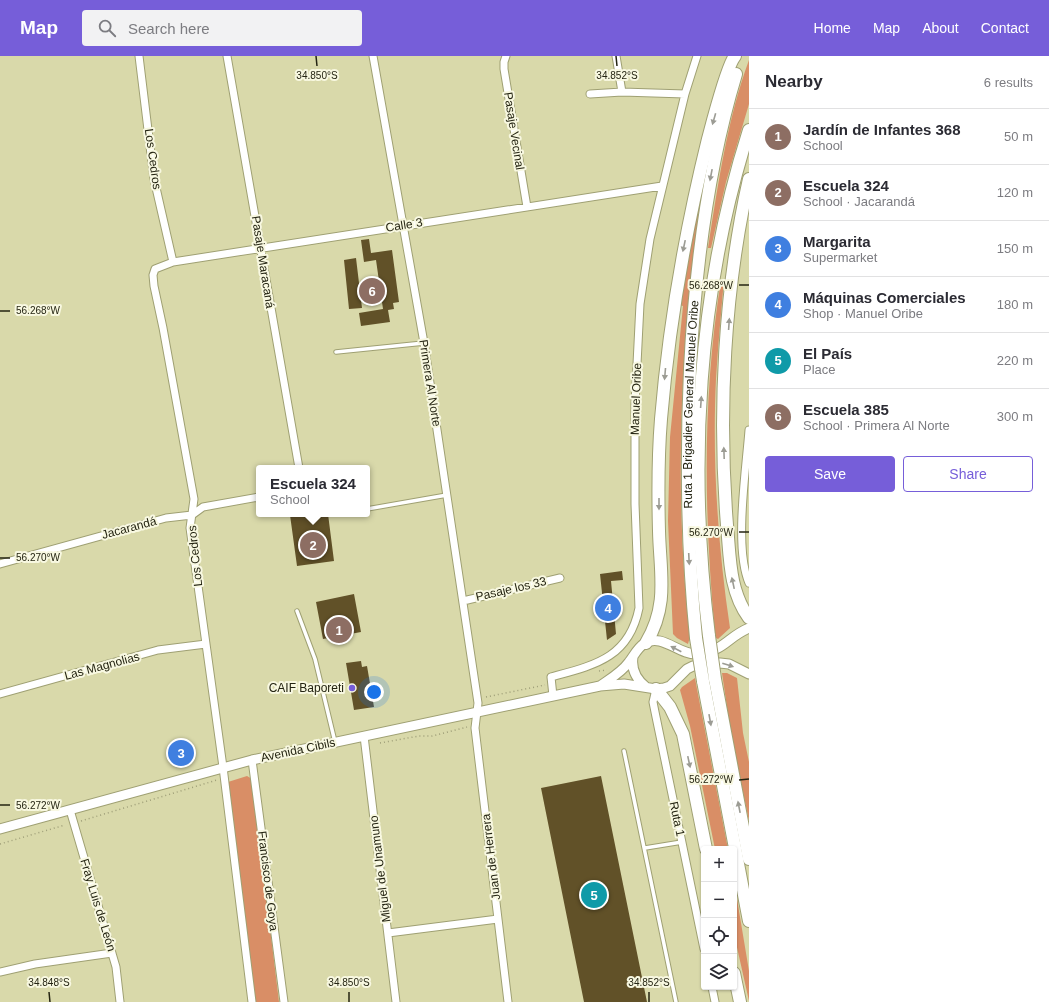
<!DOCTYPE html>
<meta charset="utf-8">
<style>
:root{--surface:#fff;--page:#f2f2f3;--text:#2b2b33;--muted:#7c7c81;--line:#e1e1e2;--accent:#765ed9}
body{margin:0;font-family:Helvetica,sans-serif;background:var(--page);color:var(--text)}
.controls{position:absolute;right:12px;bottom:12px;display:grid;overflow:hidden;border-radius:4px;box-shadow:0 1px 3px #0004}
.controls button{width:36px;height:36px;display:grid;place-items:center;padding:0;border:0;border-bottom:1px solid var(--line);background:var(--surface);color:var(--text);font:20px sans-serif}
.you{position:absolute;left:374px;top:636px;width:14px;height:14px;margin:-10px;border:3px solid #fff;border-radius:50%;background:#1a73e8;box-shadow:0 0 0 6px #1a73e833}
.badge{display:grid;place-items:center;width:26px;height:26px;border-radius:50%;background:var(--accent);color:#fff;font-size:13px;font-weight:700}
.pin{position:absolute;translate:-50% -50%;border:2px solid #fff;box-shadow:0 1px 4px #0006}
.popup{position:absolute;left:256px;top:409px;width:114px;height:52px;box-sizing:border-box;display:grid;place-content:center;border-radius:4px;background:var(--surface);filter:drop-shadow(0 1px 3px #0005);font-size:13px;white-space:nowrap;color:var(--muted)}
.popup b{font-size:15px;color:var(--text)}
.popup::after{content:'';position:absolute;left:50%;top:100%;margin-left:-8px;border:8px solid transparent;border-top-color:var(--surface)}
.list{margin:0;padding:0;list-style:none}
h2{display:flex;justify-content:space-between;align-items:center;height:52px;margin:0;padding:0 16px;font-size:17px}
h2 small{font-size:13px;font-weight:400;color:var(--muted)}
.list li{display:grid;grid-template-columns:26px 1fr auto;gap:12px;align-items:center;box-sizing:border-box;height:56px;padding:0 16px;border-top:1px solid var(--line)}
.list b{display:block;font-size:15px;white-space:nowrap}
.list p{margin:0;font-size:13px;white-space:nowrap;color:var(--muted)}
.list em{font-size:13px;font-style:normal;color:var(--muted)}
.actions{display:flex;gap:8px;padding:12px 16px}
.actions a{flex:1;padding:9px 0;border:1px solid var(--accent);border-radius:4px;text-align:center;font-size:14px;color:var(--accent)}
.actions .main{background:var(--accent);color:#fff}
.icon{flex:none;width:22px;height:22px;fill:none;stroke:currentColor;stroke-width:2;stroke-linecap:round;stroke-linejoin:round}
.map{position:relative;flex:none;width:749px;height:946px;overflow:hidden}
header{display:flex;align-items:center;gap:24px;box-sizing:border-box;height:56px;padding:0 20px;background:var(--accent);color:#fff}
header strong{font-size:19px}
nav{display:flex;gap:22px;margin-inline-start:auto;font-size:14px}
.search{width:280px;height:36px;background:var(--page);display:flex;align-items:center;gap:10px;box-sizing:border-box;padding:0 14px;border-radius:4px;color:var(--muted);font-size:15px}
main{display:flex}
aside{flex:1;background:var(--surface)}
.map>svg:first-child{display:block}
</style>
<header>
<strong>Map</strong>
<div class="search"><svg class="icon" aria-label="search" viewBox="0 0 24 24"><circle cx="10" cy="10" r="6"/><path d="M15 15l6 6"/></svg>Search here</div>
<nav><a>Home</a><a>Map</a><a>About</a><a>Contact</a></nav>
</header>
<main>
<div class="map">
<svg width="749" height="946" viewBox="0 0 749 946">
<rect width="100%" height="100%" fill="#d9d9aa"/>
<path fill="#d98e66" d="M749 4V48L726 126 711 192H708C718 129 727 64 749 4Z
M701 139C681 286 673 433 690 581L688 588 677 582 673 578 668 465 670 381 683 250 679 249 693 171Z
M721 224H724C721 257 718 290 716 323 712 404 718 492 730 572L718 583 716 582 715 578C704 459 702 342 721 224Z
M722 617H727L737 622 743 677 749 706V765L731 679Z
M695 622 697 633 728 793H715L690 670 680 634 682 631Z
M247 720 252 723 279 946H253L228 726Z
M734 825 749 915V945L734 878Z"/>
<path fill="#615128" d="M369 183 371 197 392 194 399 246 393 247 394 253 388 254 390 266 361 270 359 257 383 253 376 204 364 206 361 184Z
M356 202 362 252 349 253 344 204Z
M296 458H328L334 505 297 510 290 459Z
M622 515 623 524 611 525 616 578 607 584 600 518Z
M354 538 361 576 323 583 316 546Z
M361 605 362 611 367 610 374 651 354 654 346 607Z
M601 720 647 946H584L541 732Z"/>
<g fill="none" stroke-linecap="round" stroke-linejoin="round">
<g stroke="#9fa073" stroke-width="5.5">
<path id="service" d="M336 296 424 287
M367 453 447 439
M297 555 315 603 335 686
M624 695 676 946
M645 792 682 786"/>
</g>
<g stroke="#9fa073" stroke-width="9">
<path id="minor" d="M139 0 154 123 173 206
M227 0 299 412
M373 0 424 287 478 647 475 672 508 946
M506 0 504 6V13L527 151
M616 0 622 36 685 38
M590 38 622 36
M749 374C746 414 734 492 749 527
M0 508 166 462 192 459 203 451 259 441
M463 545 560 522
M656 633 653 646 655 656 704 893
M0 638 158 594 206 588
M553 640 551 621C595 609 629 602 639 552L635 448V348L640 248 650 183 685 38 697 0
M364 680 396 946
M252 704 284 946
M70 754 116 911 120 946
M388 877 498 863
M0 916 35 908 112 897
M712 931 715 946
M252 946 223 711 190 472 194 443 163 272 154 230 153 219 155 213 173 206 662 130"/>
</g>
<g stroke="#9fa073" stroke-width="11">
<path id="tertiary" d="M633 601C631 614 636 623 646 631
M600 630C610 623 622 616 629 606 634 600 637 592 645 587 662 577 679 599 697 598 725 595 727 581 749 572
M0 773 252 704 600 630 624 628 656 633 664 632 670 630 687 613 693 610 720 607 729 608 749 618"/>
</g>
<g stroke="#9fa073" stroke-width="14">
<g id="trunk">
<path d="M749 123C724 234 718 356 727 469 730 501 729 535 749 562"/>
<path d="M709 580C688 411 697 237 749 74"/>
<path id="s1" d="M696 582C687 492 686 404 690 313 695 214 707 114 736 18"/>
<path d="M646 587C669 549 660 517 659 475 658 438 658 400 661 363 669 268 685 176 708 83 712 68 727 9 735 0"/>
<path d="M715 623 749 803"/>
<path d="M703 625 749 865"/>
<path d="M656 633 670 651 683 678 706 793"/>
<path d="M734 917 740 946"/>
</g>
</g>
<path stroke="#9e9e78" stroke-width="1.5" stroke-dasharray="1 3" stroke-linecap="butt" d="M599 615 607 614
M486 641 545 629
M380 687 419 680H432L467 671
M81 765 217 724
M0 788 65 769"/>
<use href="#service" stroke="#fff" stroke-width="3.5"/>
<use href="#minor" stroke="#fff" stroke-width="7"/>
<use href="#tertiary" stroke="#fff" stroke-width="9"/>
<use href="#trunk" stroke="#fff" stroke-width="12"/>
<g stroke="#9fa073" stroke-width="14" stroke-linecap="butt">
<path id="trunk-bridge" d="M709 580 715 623
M696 582 703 625"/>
</g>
<use href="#trunk-bridge" stroke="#fff" stroke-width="12"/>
</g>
<defs><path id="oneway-solid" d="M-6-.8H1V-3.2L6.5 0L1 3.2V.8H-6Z"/></defs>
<g fill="#9c9c94">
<use href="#oneway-solid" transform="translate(714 63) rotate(106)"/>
<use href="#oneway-solid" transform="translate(711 119) rotate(101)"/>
<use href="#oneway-solid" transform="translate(684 190) rotate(102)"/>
<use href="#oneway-solid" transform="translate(729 268) rotate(-86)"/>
<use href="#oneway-solid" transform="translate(665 318) rotate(95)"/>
<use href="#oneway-solid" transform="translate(701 346) rotate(-86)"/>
<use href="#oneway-solid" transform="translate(724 397) rotate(-92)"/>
<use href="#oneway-solid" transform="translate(659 448) rotate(90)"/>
<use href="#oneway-solid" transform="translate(689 503) rotate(87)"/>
<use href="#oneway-solid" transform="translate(733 527) rotate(-102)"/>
<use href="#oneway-solid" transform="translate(676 593) rotate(-153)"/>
<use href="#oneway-solid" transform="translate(728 609) rotate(18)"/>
<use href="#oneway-solid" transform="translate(710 664) rotate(80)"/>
<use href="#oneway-solid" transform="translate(689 706) rotate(78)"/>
<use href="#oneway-solid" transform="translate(739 751) rotate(-101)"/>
</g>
<path fill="none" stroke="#242412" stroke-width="1.5" d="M316 0 317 10M616 0 617 10M739 229H749M0 255H10M739 476H749M0 502H10M739 724 749 723M0 749H10M49 936 50 946M349 936V946M649 936V946"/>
<circle fill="#765ed9" stroke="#f8f8e1" stroke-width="1.5" cx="352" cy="632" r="4"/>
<g text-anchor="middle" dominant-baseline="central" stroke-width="4" stroke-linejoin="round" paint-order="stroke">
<g font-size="12" fill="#242412" stroke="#f8f8e1">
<text transform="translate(514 75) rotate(81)">Pasaje Vecinal</text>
<text transform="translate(153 103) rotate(82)">Los Cedros</text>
<text transform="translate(404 169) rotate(-9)">Calle 3</text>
<text transform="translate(263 206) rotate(81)">Pasaje Maracaná</text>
<text transform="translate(430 327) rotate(81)">Primera Al Norte</text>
<text transform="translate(636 343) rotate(-88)">Manuel Oribe</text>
<text stroke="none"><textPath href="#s1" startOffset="234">Ruta 1 Brigadier General Manuel Oribe</textPath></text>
<text transform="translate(129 472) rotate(-15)">Jacarandá</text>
<text transform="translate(195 500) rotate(-96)">Los Cedros</text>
<text transform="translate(511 533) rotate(-13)">Pasaje los 33</text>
<text transform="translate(102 610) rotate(-15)">Las Magnolias</text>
<text transform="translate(298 694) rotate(-12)">Avenida Cibils</text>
<text transform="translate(677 763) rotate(78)">Ruta 1</text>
<text transform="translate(491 801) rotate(-97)">Juan de Herrera</text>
<text transform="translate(380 813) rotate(-97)">Miguel de Unamuno</text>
<text transform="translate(268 825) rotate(83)">Francisco de Goya</text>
<text transform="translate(98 849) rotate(73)">Fray Luis de León</text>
</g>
<g font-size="12" fill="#242412" stroke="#f8f8e1" text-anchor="end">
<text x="344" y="632">CAIF Baporeti</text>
</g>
</g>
<g font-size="10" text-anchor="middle" fill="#242412" stroke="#f8f8e1" stroke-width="4" stroke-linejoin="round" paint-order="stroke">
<text x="317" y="23">34.850°S</text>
<text x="617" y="23">34.852°S</text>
<text x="711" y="233">56.268°W</text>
<text x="38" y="258">56.268°W</text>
<text x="711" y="480">56.270°W</text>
<text x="38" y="505">56.270°W</text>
<text x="711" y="727">56.272°W</text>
<text x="38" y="753">56.272°W</text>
<text x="49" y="930">34.848°S</text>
<text x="349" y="930">34.850°S</text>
<text x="649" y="930">34.852°S</text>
</g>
</svg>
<div class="controls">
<button>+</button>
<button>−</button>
<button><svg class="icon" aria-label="locate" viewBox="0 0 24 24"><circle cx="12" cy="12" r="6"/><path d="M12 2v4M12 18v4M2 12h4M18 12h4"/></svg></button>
<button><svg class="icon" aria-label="layers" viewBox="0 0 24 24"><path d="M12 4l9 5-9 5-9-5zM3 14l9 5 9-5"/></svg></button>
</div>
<div class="you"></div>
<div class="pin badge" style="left:339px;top:574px;background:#8d6e63">1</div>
<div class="pin badge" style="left:313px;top:489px;background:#8d6e63">2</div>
<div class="popup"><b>Escuela 324</b>School</div>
<div class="pin badge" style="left:181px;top:697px;background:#3f7fe0">3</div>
<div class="pin badge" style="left:608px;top:552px;background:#3f7fe0">4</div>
<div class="pin badge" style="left:594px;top:839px;background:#0f9aa8">5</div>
<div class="pin badge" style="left:372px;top:235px;background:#8d6e63">6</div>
</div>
<aside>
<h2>Nearby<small>6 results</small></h2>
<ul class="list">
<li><span class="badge" style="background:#8d6e63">1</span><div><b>Jardín de Infantes 368</b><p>School</p></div><em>50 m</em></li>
<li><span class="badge" style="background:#8d6e63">2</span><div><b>Escuela 324</b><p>School · Jacarandá</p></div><em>120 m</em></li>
<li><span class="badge" style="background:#3f7fe0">3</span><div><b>Margarita</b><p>Supermarket</p></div><em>150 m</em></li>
<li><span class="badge" style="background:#3f7fe0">4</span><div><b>Máquinas Comerciales</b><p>Shop · Manuel Oribe</p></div><em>180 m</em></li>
<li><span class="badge" style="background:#0f9aa8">5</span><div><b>El País</b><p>Place</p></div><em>220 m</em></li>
<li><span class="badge" style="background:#8d6e63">6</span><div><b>Escuela 385</b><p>School · Primera Al Norte</p></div><em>300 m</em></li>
</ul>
<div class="actions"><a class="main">Save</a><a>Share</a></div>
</aside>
</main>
